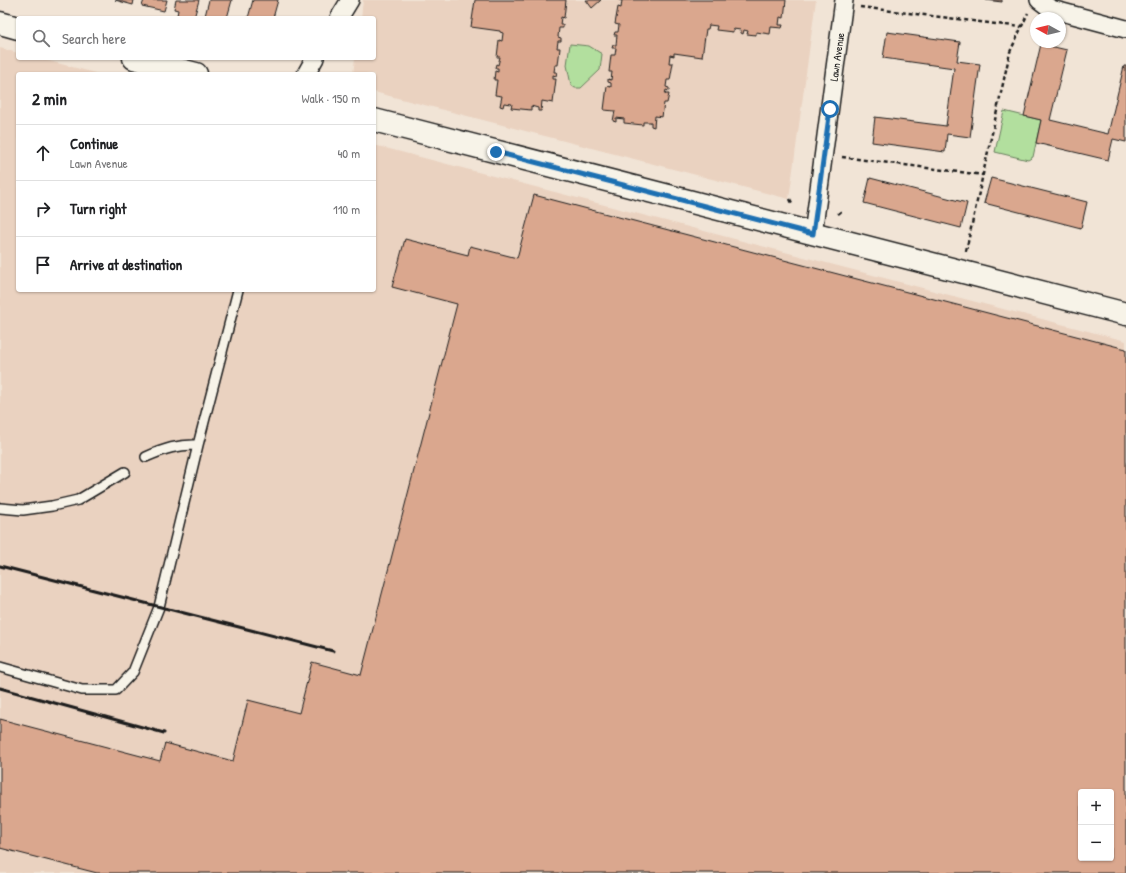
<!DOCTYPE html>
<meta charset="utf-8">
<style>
:root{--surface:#fff;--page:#f6f6f6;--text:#202124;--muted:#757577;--line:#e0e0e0}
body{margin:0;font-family:"Patrick Hand",sans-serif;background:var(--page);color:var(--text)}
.controls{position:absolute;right:12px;bottom:12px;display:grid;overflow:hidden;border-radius:4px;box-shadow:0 1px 3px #0004}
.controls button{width:36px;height:36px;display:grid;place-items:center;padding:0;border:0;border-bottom:1px solid var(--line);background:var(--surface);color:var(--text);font:20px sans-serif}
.compass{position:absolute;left:1030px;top:12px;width:36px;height:36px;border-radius:50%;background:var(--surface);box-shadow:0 1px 3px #0004;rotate:278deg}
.stop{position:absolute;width:12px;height:12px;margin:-9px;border:3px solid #1f6fb2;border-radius:50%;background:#fff}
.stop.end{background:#1f6fb2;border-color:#fff;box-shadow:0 1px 4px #0008}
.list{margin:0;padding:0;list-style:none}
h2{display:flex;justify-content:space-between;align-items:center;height:52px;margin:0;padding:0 16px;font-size:17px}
h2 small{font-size:13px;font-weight:400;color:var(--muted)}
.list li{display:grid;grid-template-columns:26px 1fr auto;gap:12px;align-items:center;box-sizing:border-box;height:56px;padding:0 16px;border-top:1px solid var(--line)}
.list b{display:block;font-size:15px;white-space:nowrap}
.list p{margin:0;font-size:13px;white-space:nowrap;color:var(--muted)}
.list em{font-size:13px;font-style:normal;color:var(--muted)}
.icon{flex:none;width:22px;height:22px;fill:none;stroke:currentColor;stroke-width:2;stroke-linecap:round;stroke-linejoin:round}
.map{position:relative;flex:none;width:1126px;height:873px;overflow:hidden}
.search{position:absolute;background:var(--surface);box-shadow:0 1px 3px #0004;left:16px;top:16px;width:360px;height:44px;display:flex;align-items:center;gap:10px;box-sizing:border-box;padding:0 14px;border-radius:4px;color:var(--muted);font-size:15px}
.panel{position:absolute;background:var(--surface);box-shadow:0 1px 3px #0004;left:16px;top:72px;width:360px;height:220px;border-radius:4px}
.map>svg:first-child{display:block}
</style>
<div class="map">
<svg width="1126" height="873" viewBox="0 0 1126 873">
<rect width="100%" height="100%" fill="#f1e4d6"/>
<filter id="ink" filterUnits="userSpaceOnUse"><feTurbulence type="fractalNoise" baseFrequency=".025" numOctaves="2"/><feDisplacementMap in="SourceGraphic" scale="8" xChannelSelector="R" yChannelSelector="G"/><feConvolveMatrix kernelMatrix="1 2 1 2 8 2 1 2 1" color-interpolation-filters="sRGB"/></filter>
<g filter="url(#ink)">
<path fill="#ead2c0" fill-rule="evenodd" d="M363 0H816L789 199 374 92V74H353L355 58H374V18H361Z
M0 48 18 53V58H38L99 74H18V290H374V145L1126 341V873H0ZM1081 792H1111V858H1081Z"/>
<path fill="#b2df9e" stroke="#677e5d" d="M570 44 589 46 602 54 600 70 581 88H575L571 85 567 65Z
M1004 111 1041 120 1033 157 1028 160 995 152Z"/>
<path fill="#daa78e" stroke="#1c1c1c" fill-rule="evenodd" d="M115 0H134L133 5Z
M144 0H167L164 11 142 6Z
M176 0H199L194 18H188L177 15 178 10 174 9Z
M209 0H232L227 18H208L205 16Z
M253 0H278L273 18H248Z
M475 0H566L564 18 561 17 560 25H563V28H559L558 37 561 38V41H558L557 48H560L558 65H555L554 72H557L556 76 553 75V79H556L553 103 542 101 541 111H538V108L531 106V110L511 108 512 104 504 103 503 107 500 106 502 96 495 95 497 80H494L495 71 498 72V68H495L496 64 498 65 500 57H497L499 40 502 41 503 33 500 32V31L471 27Z
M586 0H601L592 8Z
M619 0H786L784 18 780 17 779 25H783L782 28 771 27 770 34 756 32V35L747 34 748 31 744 30 743 34 741 33V30L733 29V32L716 30 717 26 709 25 708 29H706L702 57 674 53V56L670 55 669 63H673L670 80H667L666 87 669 88V91L666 90 665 94H669L667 103H664L662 117 655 116 654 127 651 126V122H643V125L624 123V119L616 118V122L613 121 615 111 604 110 607 86 611 87V83L608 82V79L611 80 612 72H609L611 55H615L616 48H612L613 45H616L617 35H614L615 32H618L619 25 615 24 618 7 621 8 622 0Z
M986 0H1002V2Z
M887 32 960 42 957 61 980 64 970 137 947 134 945 152 872 142 875 117 946 126 954 68 883 58Z
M1041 44 1067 50 1050 120 1108 134 1124 66H1126V142L1113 139 1108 160 1036 143 1041 120 1024 116Z
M870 178 967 203 961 228 864 203Z
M991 178 1087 202 1081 228 984 203Z
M534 195 1126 349V873H97L0 848V719L160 761 165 743 233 761 248 700 299 713 312 662 361 675 457 304 392 287 405 239 468 255 470 246 517 258ZM1081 792H1111V858H1081Z"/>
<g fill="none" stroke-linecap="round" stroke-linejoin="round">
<g stroke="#1c1c1c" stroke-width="12">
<path id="service" d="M146 457C164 449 179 444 198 445
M0 508 23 510 52 506 78 500 125 472
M0 667 82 690H116L133 672 159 607 198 445 238 290"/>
</g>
<g stroke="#1c1c1c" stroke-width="20">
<path id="minor" d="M1039 0 1051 9 1126 29
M339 18 350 0
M306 74 315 58
M813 234 844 0"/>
</g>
<g stroke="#1c1c1c" stroke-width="25">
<path id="secondary" d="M0 23 18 28
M134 58 196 74
M374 120 1126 314"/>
</g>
<path stroke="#1c1c1c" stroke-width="2.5" stroke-dasharray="4 3" stroke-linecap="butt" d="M860 7 1021 27
M842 157 983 175
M790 199 792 203
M838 214 842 211
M966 251 1010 52 1028 13"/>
<use href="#service" stroke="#f7f3e8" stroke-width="9"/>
<use href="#minor" stroke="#f7f3e8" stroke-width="17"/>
<use href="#secondary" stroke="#f7f3e8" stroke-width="22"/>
<path stroke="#1c1c1c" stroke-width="3" d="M0 566 333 651
M0 688 164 733"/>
</g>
</g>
<g fill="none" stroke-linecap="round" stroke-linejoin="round" filter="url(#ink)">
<path stroke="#1f6fb2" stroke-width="5" d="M496 152 813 234 830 109"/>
</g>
<g text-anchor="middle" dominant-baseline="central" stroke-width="3" stroke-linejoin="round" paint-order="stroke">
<g font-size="11" fill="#1c1c1c" stroke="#f7f3e8">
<text transform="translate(837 57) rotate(-82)">Lawn Avenue</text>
</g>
</g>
</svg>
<div class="controls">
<button>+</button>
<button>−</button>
</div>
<svg class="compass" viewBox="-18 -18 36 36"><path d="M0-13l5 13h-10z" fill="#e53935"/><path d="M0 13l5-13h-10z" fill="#757577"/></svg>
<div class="stop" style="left:830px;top:109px"></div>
<div class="stop end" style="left:496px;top:152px"></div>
<div class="search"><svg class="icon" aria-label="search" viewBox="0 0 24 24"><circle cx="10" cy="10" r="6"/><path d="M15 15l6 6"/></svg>Search here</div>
<section class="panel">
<h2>2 min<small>Walk · 150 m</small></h2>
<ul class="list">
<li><svg class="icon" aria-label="ahead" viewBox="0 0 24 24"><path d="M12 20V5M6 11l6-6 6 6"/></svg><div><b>Continue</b><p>Lawn Avenue</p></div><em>40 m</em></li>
<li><svg class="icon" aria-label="right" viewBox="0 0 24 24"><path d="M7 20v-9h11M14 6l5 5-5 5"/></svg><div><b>Turn right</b></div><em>110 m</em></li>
<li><svg class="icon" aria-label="arrive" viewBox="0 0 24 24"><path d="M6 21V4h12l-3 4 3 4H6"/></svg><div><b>Arrive at destination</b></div></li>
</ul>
</section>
</div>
